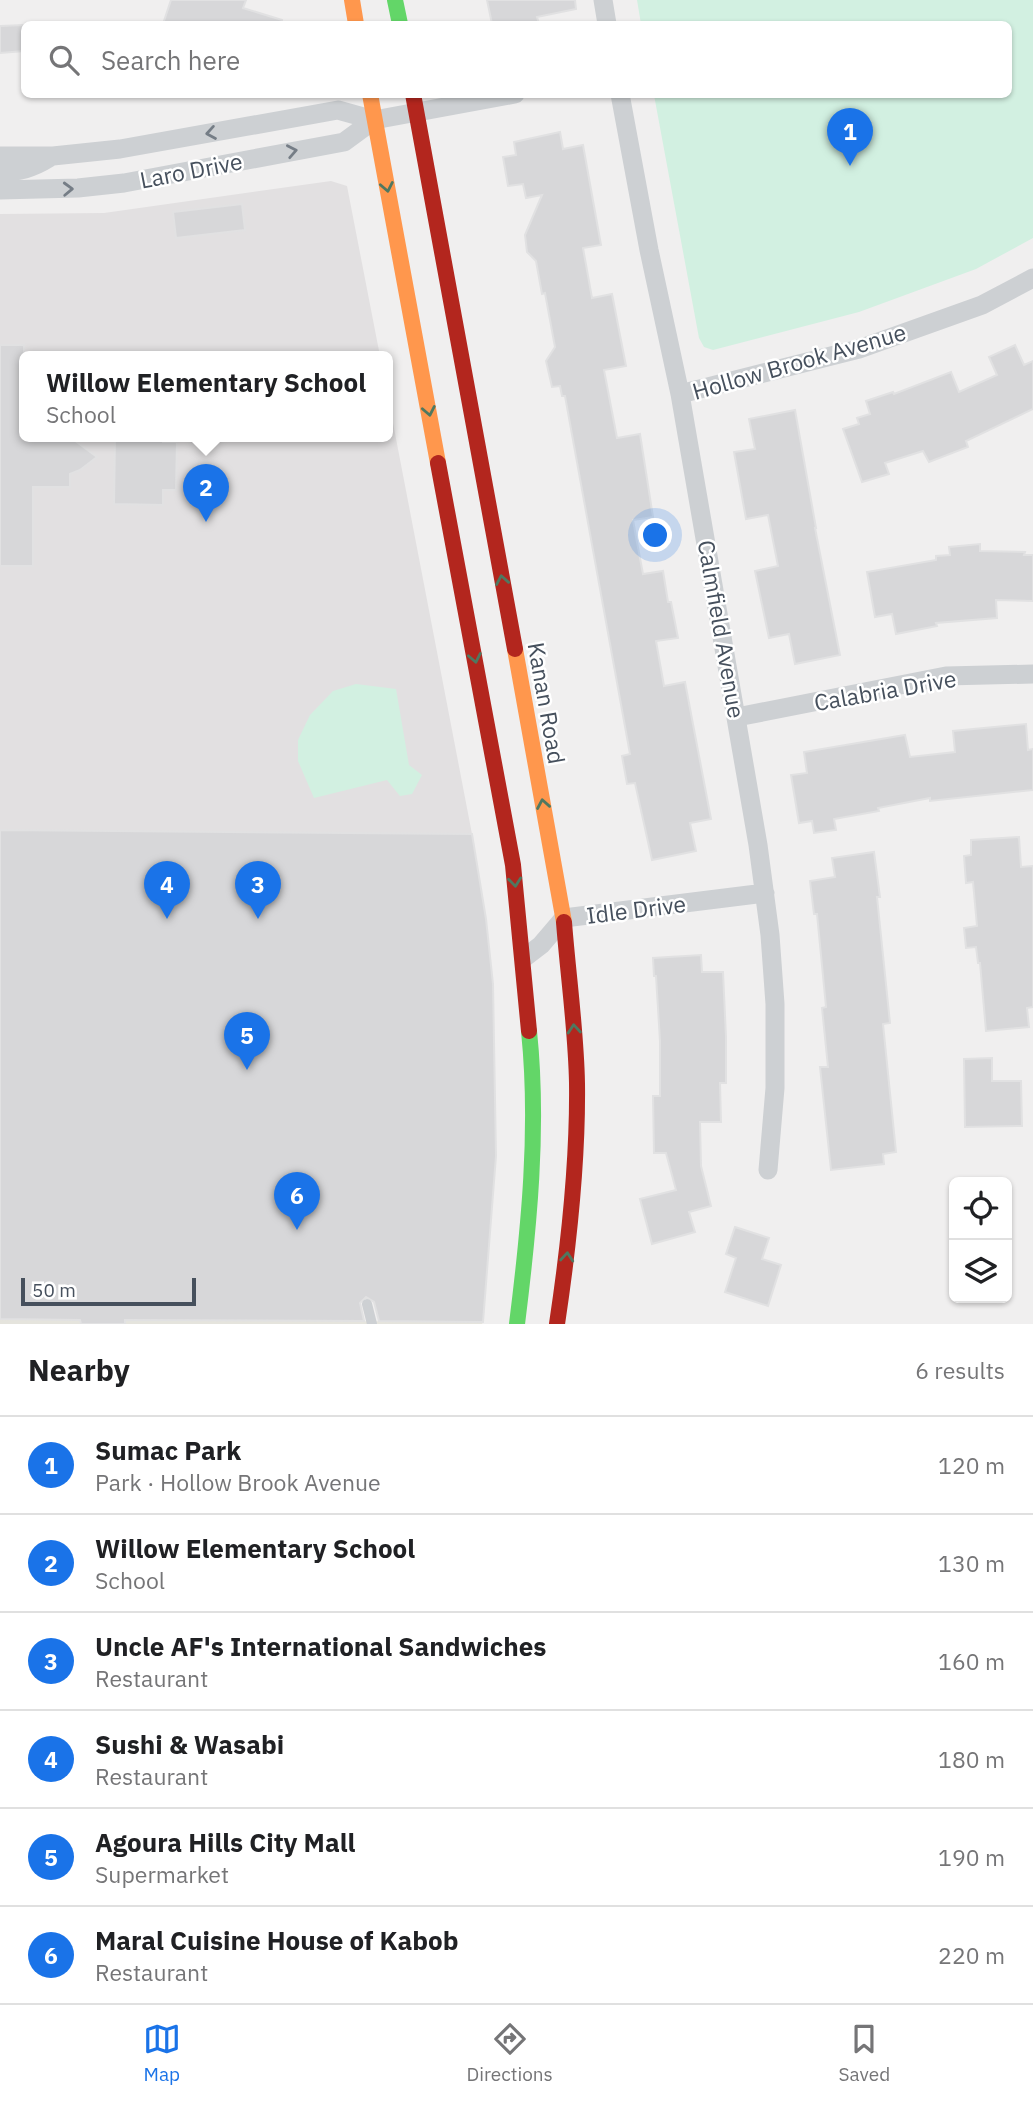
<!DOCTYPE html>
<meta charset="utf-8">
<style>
:root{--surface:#fff;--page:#f2f2f2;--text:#202124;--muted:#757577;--line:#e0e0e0;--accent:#1a73e8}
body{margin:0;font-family:"IBM Plex Sans",sans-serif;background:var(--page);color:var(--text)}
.controls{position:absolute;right:21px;bottom:21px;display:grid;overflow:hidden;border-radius:10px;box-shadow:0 2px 5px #0004}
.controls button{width:63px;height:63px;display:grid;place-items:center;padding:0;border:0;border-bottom:2px solid var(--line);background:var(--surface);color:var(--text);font:35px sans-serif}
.scale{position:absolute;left:21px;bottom:18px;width:175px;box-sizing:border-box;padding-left:7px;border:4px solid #46505d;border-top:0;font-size:19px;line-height:24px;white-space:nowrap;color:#46505d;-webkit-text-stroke:5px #fff;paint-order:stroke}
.you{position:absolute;left:656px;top:536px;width:24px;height:24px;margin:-18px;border:5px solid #fff;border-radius:50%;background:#1a73e8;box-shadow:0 0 0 10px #1a73e833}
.badge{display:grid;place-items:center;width:46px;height:46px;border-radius:50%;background:var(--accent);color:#fff;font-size:23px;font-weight:700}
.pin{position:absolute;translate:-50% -58px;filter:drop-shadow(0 2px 4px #0008)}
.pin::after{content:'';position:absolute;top:37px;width:24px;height:21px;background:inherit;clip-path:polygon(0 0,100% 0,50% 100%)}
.popup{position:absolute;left:19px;top:351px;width:374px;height:91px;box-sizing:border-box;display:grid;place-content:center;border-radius:10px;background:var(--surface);filter:drop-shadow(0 2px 5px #0005);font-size:23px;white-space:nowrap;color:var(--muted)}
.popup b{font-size:26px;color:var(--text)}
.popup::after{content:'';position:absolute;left:50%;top:100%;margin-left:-14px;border:14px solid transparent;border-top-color:var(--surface)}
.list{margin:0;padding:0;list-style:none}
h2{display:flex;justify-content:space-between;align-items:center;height:91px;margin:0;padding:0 28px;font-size:30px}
h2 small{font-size:23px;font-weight:400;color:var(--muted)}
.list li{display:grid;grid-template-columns:46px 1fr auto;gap:21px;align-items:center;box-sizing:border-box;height:98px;padding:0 28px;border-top:2px solid var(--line)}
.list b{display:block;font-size:26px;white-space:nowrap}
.list p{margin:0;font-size:23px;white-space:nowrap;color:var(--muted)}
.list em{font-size:23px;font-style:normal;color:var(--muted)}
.icon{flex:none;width:38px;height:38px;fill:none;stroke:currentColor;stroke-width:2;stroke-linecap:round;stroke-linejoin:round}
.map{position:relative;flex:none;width:1033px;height:1324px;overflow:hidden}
.search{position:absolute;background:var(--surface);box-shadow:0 2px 5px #0004;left:21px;right:21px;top:21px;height:77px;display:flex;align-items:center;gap:18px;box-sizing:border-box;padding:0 24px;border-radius:10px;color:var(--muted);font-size:26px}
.sheet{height:679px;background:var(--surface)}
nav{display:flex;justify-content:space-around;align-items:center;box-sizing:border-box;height:98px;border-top:2px solid var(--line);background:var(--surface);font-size:19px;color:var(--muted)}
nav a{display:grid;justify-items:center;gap:4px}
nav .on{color:var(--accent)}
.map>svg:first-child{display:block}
</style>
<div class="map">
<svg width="1033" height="1324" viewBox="0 0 1033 1324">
<rect width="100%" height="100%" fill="#f0efef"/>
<path fill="#e5e4dd" d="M0 1319 483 1322 482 1324H0Z"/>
<path fill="#e2e0e1" d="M331 181 347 186 380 356H24V436H388V397L472 834 0 830V214L104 213Z"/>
<path fill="#d2f0e1" d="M637 0H1033V238L976 269 859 312 713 350 704 347 699 338 654 95 1009 94V24H641Z
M356 684 396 689 409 765 422 775 412 794 400 796 387 780 314 798 298 761V740L310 715 333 691Z"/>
<path fill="#d7d7d9" stroke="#e1e1e2" stroke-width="2" d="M171 0H246L243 8 282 20 281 24H163Z
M487 0H575L576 9 537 17 539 24H492Z
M24 25V51L0 53V26Z
M560 132 563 149 583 145 601 245 583 248 592 298 612 294 626 366 604 370 613 417 617 438 640 434 653 517 633 520 636 537 643 574 663 571 668 602H671L678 638 656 641 664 686 685 682 711 819 690 823 696 851 652 860 635 783 627 784 622 756 630 754 565 396H562L560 386 552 387 546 361 555 347 545 293 542 294 536 261 527 252 525 235 542 195 526 198 523 184 508 186 503 157 516 155 514 142Z
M242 204 245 230 176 238 173 212Z
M0 345H24V436H33V440H74L97 457 80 470 70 474V487H33V566H0Z
M1015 345 1024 365 1033 361V409L966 441 968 447 929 462 923 451 885 463 889 474 862 482 843 429 859 424 857 418 870 414 866 401 893 392 894 394 951 372 959 392 997 375 989 357Z
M795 410 816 528H815L840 655 795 664 789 634 769 638 755 571 778 566 768 515 746 519 734 452 755 449 749 419Z
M115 436H163V442H177L176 490H163V505L114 504Z
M980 544V551L1025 552 1024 555H1033V601L996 600 997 618 936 623 937 626 896 634 892 614 875 617 867 572 936 560V556L950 555 949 547Z
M1026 724 1028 750 1033 749V790L930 801V798L878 808 879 811 834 819 836 830 814 833 812 821 799 823 791 775 807 773 804 752 905 735 910 757 955 752 953 731Z
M0 830 472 834 486 919 493 984 496 1156 483 1322 379 1321 374 1302 366 1297 360 1303 364 1321 125 1320V1324H81L80 1320 0 1319Z
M1019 837 1021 867 1033 866V1007L1027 1008 1029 1027 986 1031 980 963H978L976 947 966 948 964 928 977 926 973 882 966 883 964 856 971 855V840Z
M874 852 880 897H877L890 1023 883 1024 896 1152 883 1154 884 1164 831 1170 820 1067H828L822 1008 826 1007 817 914H814L810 881 835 877 832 858Z
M701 955 702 972H723L726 1037V1083H720L721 1122H700L701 1166 711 1206 689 1212 695 1232 652 1244 640 1199 676 1190 666 1153H654L653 1096H660V1041L656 976H654L653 958Z
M992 1058V1081H1021L1022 1126 965 1127 964 1059Z
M735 1227 769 1238 762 1259 781 1265 768 1306 725 1292 736 1258 726 1254Z"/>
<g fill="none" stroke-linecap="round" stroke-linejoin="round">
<path stroke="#cdd0d3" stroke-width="10" d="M367 1304 372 1324"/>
<path stroke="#cdd0d3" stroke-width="19" d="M603 0 607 24
M620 94 649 250 680 394 758 845 770 935 775 1004V1088L768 1170
M0 156H53L120 149 338 110 374 120 515 94
M0 172C19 172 33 168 49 158
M0 190 78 188 124 183 344 142 374 120
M680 394 859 349 982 305 1033 278
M737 717 946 676 1033 674
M524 958 541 945 564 918 765 893"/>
<path stroke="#63d668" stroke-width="16" d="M395 0 400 24
M517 1324C529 1228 539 1128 529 1031"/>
<path stroke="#ff974d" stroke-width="16" d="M352 0 356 24
M370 94 438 463
M515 649 564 922"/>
<path stroke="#b3261e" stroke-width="16" d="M413 94 515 649
M438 463 513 865 529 1031
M557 1324C569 1244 578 1164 577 1083 576 1029 568 975 564 922"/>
</g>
<defs><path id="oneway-chevron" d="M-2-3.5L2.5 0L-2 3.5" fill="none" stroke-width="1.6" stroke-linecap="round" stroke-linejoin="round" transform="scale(1.75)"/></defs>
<g stroke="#757d86">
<use href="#oneway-chevron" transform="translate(211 133) rotate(170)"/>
<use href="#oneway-chevron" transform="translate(292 151) rotate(-11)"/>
<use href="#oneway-chevron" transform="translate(68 189) rotate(-2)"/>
</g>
<g stroke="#4f7860">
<use href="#oneway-chevron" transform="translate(387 187) rotate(79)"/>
<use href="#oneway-chevron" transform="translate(429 411) rotate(79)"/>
<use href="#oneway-chevron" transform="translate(502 580) rotate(-100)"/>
<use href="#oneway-chevron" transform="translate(475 658) rotate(79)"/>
<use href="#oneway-chevron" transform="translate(543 804) rotate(-100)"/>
<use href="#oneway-chevron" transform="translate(515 882) rotate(84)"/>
<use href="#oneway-chevron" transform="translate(574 1029) rotate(-95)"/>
<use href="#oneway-chevron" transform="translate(567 1257) rotate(-85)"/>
</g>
<g text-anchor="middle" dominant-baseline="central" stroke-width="5" stroke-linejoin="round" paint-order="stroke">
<g font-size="23" fill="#46505d" stroke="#fff">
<text transform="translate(191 170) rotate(-11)">Laro Drive</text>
<text transform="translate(799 361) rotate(-16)">Hollow Brook Avenue</text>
<text transform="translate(722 629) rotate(80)">Calmfield Avenue</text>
<text transform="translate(885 690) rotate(-10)">Calabria Drive</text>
<text transform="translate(547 703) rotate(80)">Kanan Road</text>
<text transform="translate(636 909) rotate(-7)">Idle Drive</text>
</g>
</g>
</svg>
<div class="controls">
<button><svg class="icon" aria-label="locate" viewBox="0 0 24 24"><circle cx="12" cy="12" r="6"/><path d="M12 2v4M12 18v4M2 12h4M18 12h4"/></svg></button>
<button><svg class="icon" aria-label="layers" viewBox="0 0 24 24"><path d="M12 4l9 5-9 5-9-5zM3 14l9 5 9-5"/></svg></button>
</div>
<div class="scale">50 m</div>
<div class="you"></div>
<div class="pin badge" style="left:850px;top:166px">1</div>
<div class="pin badge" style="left:206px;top:522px">2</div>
<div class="popup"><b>Willow Elementary School</b>School</div>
<div class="pin badge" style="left:258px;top:919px">3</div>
<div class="pin badge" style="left:167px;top:919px">4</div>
<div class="pin badge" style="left:247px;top:1070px">5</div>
<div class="pin badge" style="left:297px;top:1230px">6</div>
<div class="search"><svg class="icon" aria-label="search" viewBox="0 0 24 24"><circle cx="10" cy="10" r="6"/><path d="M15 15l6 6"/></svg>Search here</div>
</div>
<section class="sheet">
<h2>Nearby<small>6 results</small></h2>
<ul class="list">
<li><span class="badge">1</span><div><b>Sumac Park</b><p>Park · Hollow Brook Avenue</p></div><em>120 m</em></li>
<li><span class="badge">2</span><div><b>Willow Elementary School</b><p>School</p></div><em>130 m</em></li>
<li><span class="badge">3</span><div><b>Uncle AF's International Sandwiches</b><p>Restaurant</p></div><em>160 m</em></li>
<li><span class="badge">4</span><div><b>Sushi &amp; Wasabi</b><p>Restaurant</p></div><em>180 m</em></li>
<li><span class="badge">5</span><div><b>Agoura Hills City Mall</b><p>Supermarket</p></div><em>190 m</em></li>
<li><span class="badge">6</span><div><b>Maral Cuisine House of Kabob</b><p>Restaurant</p></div><em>220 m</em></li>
</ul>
</section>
<nav>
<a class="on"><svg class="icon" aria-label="map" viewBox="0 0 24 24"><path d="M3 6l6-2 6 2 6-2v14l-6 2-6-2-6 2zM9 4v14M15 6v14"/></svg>Map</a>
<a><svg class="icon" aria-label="directions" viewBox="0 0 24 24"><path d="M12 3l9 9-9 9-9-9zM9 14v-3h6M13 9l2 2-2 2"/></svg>Directions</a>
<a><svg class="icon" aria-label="saved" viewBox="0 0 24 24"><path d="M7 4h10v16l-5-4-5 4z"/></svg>Saved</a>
</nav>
